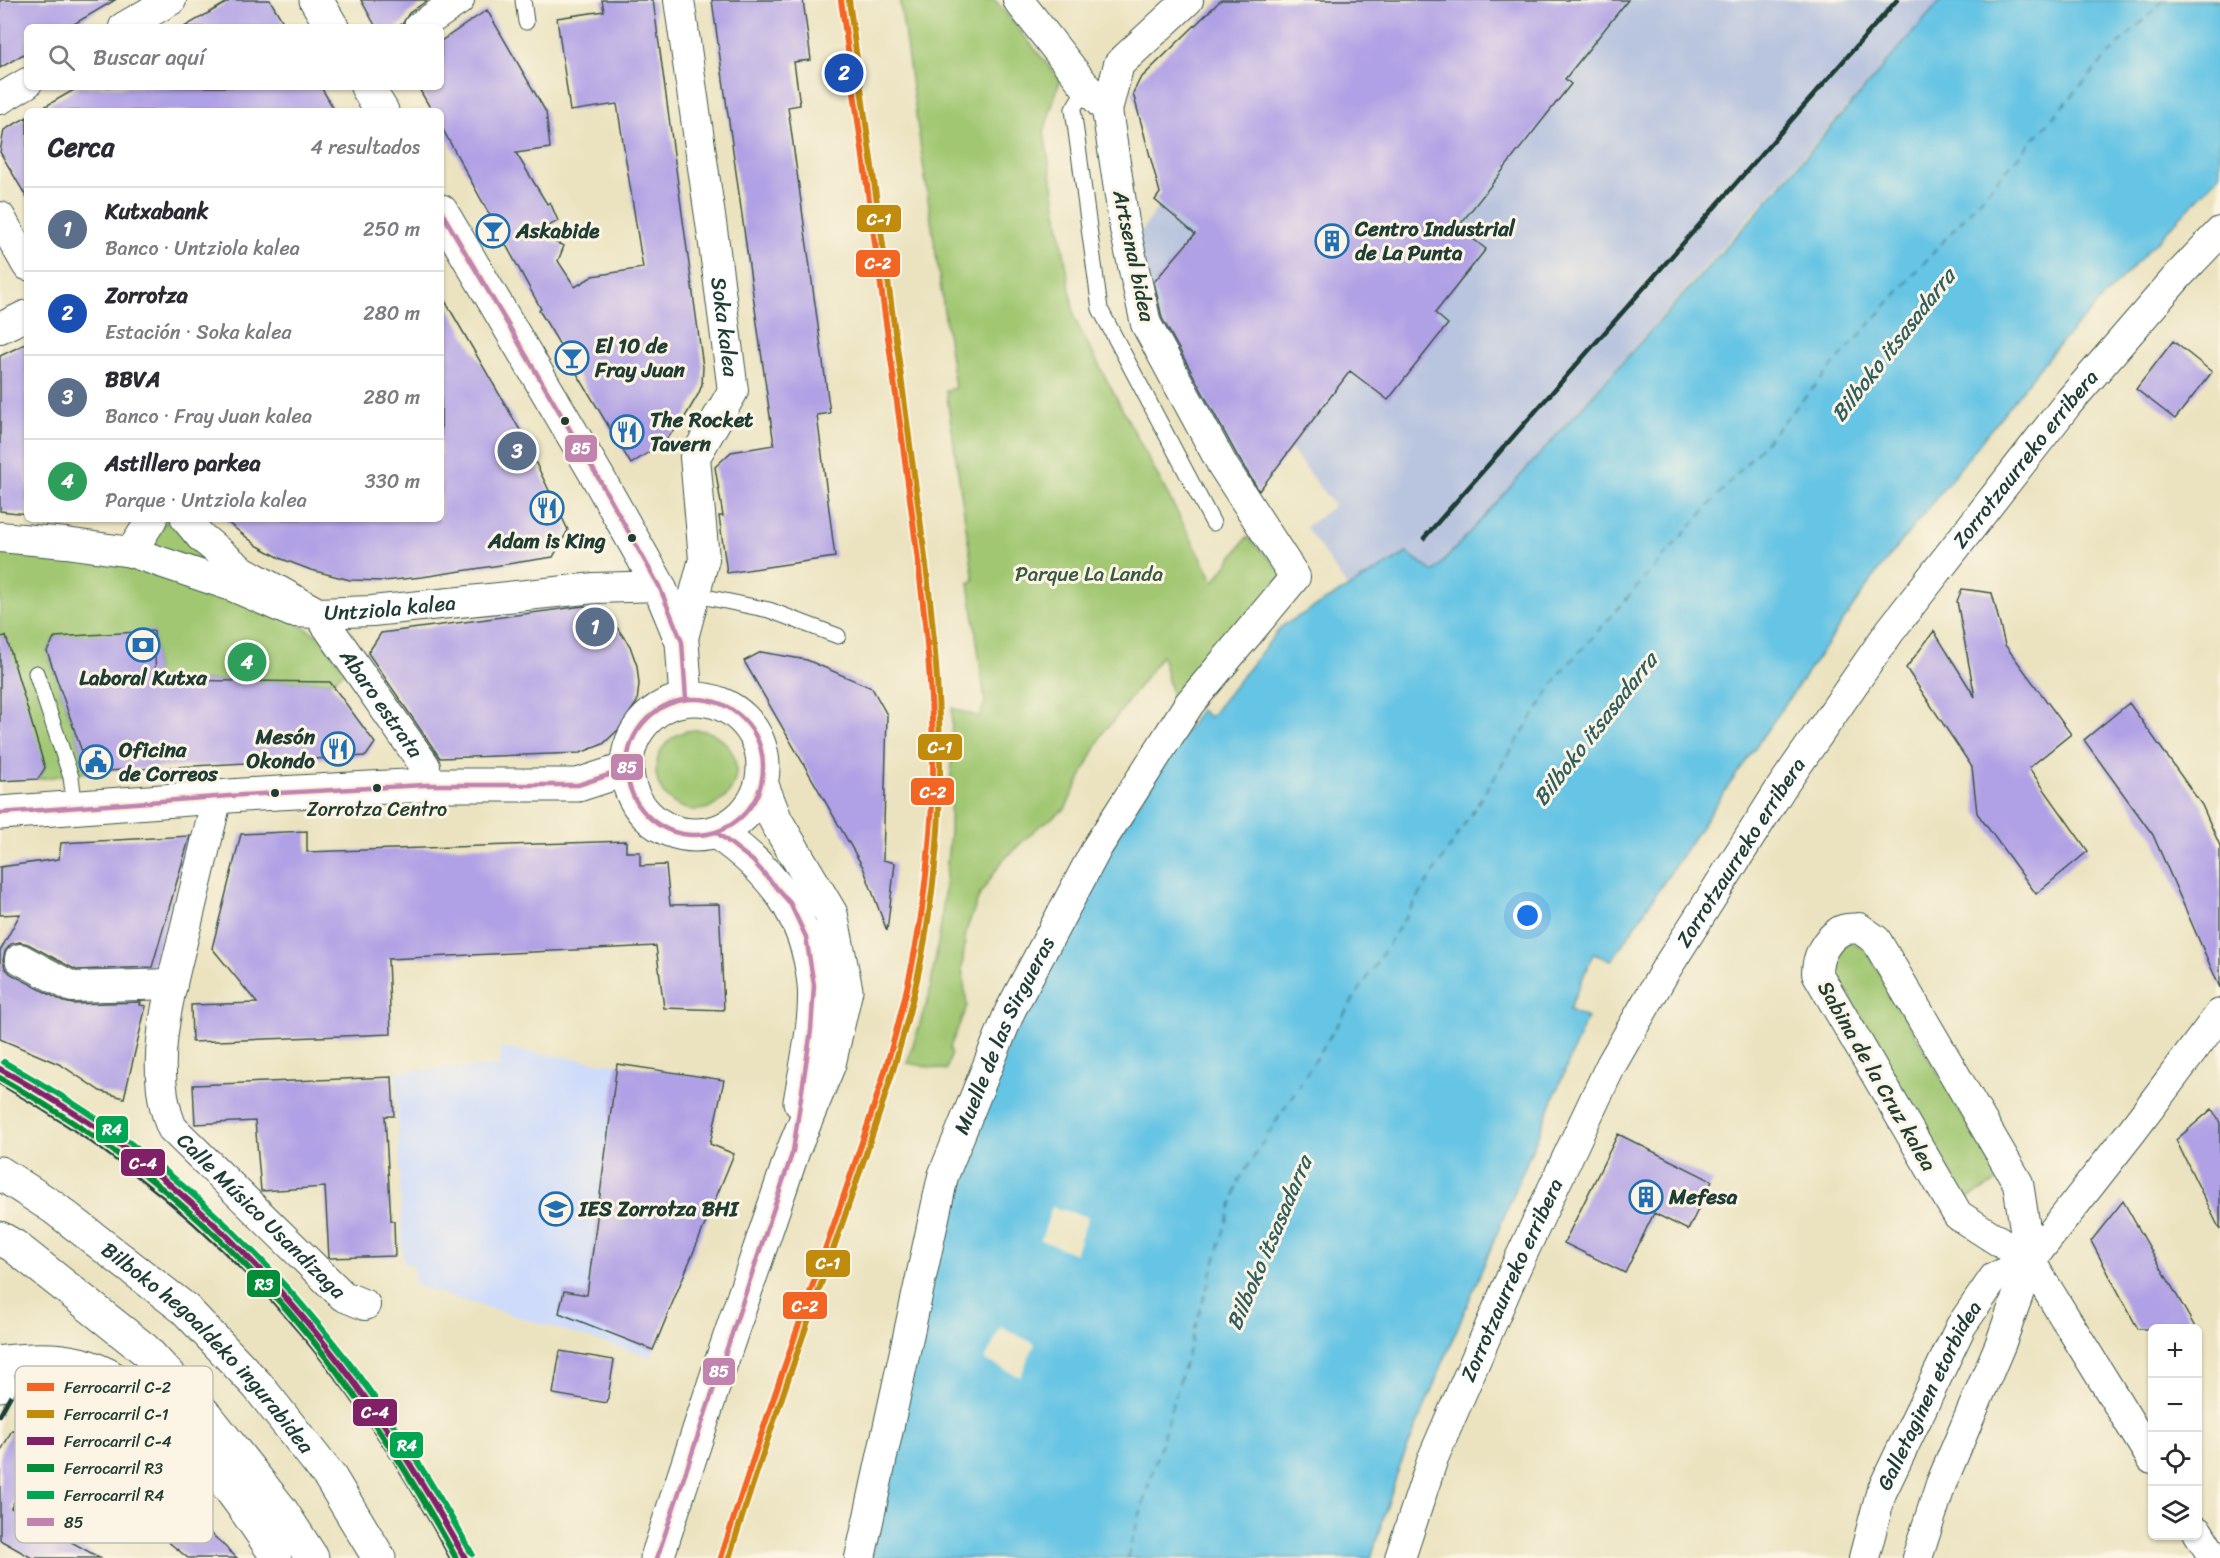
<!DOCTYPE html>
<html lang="es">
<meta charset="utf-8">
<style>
:root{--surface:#fff;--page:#f2f2f3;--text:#2b2b33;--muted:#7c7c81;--line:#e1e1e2;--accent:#1f6fb2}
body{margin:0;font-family:Sriracha,sans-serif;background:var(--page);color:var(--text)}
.controls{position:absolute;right:18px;bottom:18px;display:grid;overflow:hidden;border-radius:9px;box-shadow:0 2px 4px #0004}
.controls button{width:54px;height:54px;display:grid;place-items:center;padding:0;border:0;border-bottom:2px solid var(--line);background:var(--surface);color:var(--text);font:30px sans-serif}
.you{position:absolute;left:1528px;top:916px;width:21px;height:21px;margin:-15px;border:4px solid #fff;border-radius:50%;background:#1a73e8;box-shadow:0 0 0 9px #1a73e833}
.badge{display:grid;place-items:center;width:39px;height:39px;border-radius:50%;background:var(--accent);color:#fff;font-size:20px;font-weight:700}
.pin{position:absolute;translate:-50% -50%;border:3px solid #fff;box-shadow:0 2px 6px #0006}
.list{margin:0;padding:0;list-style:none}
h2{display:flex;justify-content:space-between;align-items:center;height:78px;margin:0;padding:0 24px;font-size:26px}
h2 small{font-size:20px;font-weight:400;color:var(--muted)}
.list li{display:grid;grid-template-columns:39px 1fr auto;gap:18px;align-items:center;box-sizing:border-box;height:84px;padding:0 24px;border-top:2px solid var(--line)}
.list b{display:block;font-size:22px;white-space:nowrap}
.list p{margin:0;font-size:20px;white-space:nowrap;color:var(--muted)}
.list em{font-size:20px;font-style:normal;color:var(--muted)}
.icon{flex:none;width:33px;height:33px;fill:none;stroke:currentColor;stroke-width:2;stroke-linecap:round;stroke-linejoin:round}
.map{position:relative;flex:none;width:2220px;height:1558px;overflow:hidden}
.search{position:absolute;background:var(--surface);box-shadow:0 2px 4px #0004;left:24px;top:24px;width:420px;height:66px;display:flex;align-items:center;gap:15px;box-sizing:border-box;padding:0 21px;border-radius:9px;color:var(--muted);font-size:22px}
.panel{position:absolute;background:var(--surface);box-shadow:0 2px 4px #0004;left:24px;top:108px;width:420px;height:414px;border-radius:9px}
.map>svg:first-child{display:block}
</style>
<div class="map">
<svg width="2220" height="1558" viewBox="0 0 2220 1558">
<rect width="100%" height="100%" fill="#fcf5e5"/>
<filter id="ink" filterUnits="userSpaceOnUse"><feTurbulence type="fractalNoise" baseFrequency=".0167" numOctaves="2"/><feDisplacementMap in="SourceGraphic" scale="12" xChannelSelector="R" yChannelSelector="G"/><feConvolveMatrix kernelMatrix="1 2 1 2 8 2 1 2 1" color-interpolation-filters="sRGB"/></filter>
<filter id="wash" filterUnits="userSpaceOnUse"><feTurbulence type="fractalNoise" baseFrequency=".008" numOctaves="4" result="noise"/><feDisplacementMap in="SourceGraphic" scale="24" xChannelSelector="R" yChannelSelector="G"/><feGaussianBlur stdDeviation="1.35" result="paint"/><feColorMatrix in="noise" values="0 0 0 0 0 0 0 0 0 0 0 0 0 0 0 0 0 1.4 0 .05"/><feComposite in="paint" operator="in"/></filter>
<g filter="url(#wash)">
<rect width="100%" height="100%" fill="#ebe3c0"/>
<path fill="#cedbfa" d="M501 1048 724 1080 710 1144 734 1154 653 1350 652 1357 415 1286 413 1264H403L396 1071 500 1066Z"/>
<path fill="#b9c5de" d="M1221 0H1941L1434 573 1407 554 1348 588 1306 527 1334 506 1291 449 1255 497 1152 322 1135 241 1160 204V193L1133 93 1140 79Z"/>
<path fill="#a1c772" stroke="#608253" stroke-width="1.5" d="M903 0H995L1060 80 1044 132 1075 320 1214 582 1247 537 1287 575 1175 709 1162 655 1112 723 1105 729 1065 809 1036 829 1003 860 980 894 966 931 962 969 967 1006 950 1047 951 1056 946 1070 907 1063 929 996 941 925 950 832 952 708 980 717 985 702 969 582 974 581 946 390 955 388 900 2Z
M168 519 171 520 219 566 148 545Z
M0 546 102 557 293 620 318 636 346 671 330 682 156 680 154 632 55 637 47 651 89 772 38 779 45 768 0 661Z
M656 770a40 40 0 1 1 80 0a40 40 0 1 1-80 0Z
M1848 943 1858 944 1867 951 2000 1180 1965 1200 1836 972 1833 963 1834 954Z"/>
<path fill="#66c4e4" stroke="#42808c" stroke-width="1.5" d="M1941 0H2220V175L2053 351 1875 575 1718 801 1612 960 1593 954 1569 1010 1587 1018 1399 1468 1371 1558H871L953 1181 1027 999 1108 851 1200 710 1210 717 1282 626 1407 553 1434 572 1761 208Z"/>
<path fill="#ebe3c0" d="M1052 1207 1088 1217 1075 1254 1041 1240Z
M1001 1327 1035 1344 1020 1377 985 1360Z"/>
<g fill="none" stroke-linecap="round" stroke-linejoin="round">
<path stroke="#315f60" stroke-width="1.5" stroke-dasharray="8 6" stroke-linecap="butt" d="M1127 1558 1239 1180 1559 675 2110 53 2164 0"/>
</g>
<g id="blocks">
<path fill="#b0a0e5" d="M0 0H115L69 27H27V52L0 68Z
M231 0H270L286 27H184Z
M361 0H428L409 13 403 23 397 27H376Z
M602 0H653L703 367 702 384 699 393 682 422 662 443 631 464 539 310 541 309 441 126V111H432L418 87H441V41L487 10 546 112 550 148 516 153 547 204 550 202 558 221 534 234 564 246 558 261 575 287 593 276 643 268 617 104 570 111 557 18 604 11Z
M712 0H803L811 60 794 62 800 105 788 107 830 413 817 415 835 557 727 573 719 516H723L715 467 731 452 774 445Z
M1221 0H1628L1565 79 1571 84 1458 227 1486 249 1435 313 1448 324 1388 400 1350 371 1259 491 1238 457 1162 318 1154 282 1195 234 1155 200 1160 193 1133 93 1140 79Z
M79 87H321L335 111H37Z
M27 117V198L0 152 4 130Z
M441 294 520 430 568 530 553 557 422 577 384 581 350 580 311 570 282 559 258 546 223 519H441Z
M2173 341 2212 372 2175 419 2136 389Z
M27 343V514L0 511V356Z
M1962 589 1992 593 2005 645 2071 734 2029 768 2088 851 2036 894 1977 813 1972 767 1906 668 1934 631 1975 697 1957 601Z
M584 606 611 619 630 646 637 666 639 684 637 702 619 729 603 744 580 753 440 758 368 653 381 633Z
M154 631 156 680 330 682 375 743 366 756 89 772 47 651 55 637Z
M6 636 45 768 38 779 0 781V637Z
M761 652 807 660 872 688 887 715 883 860 895 863 887 931 863 867 744 661Z
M2129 703 2202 805 2220 846V988L2153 835 2084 740Z
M307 831V852L626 841V852H640V866L666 865 670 905 719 904 724 1010 664 1008 656 946 388 959 391 1034 192 1042 191 1005 257 1003 212 948 241 834Z
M190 836 152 967 76 970 28 944 20 942 11 944 5 951 3 960 5 968 11 974 64 1002 73 1004 141 1002 140 1005 146 1006 124 1098 100 1091 61 1065 0 1039V951L20 914 0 915V867L59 859 61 843Z
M617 1064 724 1080 710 1144 734 1154 653 1350 559 1313 564 1291 587 1295Z
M392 1077 394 1116H385L391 1221H394L395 1256 329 1258 325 1187 261 1191 255 1121 195 1124 193 1085Z
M2212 1109 2220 1123V1230L2176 1140Z
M1618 1134 1712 1181 1688 1230 1654 1213 1625 1273 1564 1243Z
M2123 1201 2196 1329H2138L2091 1241Z
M560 1351 614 1360 607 1403 553 1394Z
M42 1422 141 1478 197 1520 237 1558H188L101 1487 99 1491 36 1460 11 1508 100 1558H32L0 1540V1453L12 1430 32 1440Z"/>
</g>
</g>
<g filter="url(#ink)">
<use href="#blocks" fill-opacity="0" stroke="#3e5649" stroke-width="1.5"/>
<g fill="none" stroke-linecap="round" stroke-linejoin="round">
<g stroke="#3e5649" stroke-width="17">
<path id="lane" d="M523 0 526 22
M1086 87 1073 109 1100 309 1213 523
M696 595 769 610 838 636
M36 673 71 777 75 808"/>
</g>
<g stroke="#3e5649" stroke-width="32">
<g id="street">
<path id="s1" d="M679 0 714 244 733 391 695 457 704 559 682 642"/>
<path d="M124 27 171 0"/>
<path d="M419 27 459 0"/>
<path d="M0 99 27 83"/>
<path d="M1107 110 1119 64 1188 0"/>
<path d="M0 217 27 265"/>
<path d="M0 328 27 315"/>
<path id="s2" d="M186 519 201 537 241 570 318 613 425 766 424 785"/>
<path id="s3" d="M0 537 66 543 131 552 232 586 292 612 318 613 372 611 595 588 659 586"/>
<path d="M131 552 152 519"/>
<path id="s4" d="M217 797C207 840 196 883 186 926 171 987 146 1068 172 1128L343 1296 365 1305"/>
<path d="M20 959 72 987 172 984"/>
<path d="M2030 1261 1958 1215 1817 973C1817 957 1825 941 1839 932 1844 928 1853 929 1859 928L1876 940 2018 1183 2030 1261 2152 1459"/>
<path d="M0 1361C28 1358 54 1356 82 1363 157 1384 236 1495 276 1558"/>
<path d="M2198 1532 2214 1558"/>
<path id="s5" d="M860 1558 943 1176 1010 1011 1098 846 1189 704 1295 577 1223 466 1146 324 1125 229 1107 110 1086 87 1018 0"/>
<path id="s6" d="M1400 1558 1433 1458 1515 1269 1611 1065 1666 969 1781 788 1890 631 2068 403 2178 276 2220 232"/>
<path id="s7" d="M1864 1558 1881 1493 1961 1326 1994 1278 2030 1261"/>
<path d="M1917 1558 1941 1484 2000 1345 2030 1261 2132 1131 2220 1014"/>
</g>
</g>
<g stroke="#3e5649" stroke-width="35">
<path id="secondary" d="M0 813 243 795 424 785H578L627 769
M0 1384V1385"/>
</g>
<g stroke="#3e5649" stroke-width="35">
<path id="primary" d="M316 0 332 27
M367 87 382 111
M441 211 596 474 659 586 682 642 686 699
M627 767a68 68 0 1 1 136 0a68 68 0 1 1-136 0Z
M716 832C772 870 807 915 814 984 817 1019 806 1066 800 1102
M657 1558 721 1363 793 1151 829 1064 846 990 831 914 776 821 762 785"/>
</g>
<g stroke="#3e5649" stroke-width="35">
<g id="highway">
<path id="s8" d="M0 1173 53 1207 185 1309 258 1386 330 1477 379 1558"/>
<path d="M0 1238 14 1246 144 1349 209 1419 281 1510 312 1558"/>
</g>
</g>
<use href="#lane" stroke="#fff" stroke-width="15"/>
<use href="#street" stroke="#fff" stroke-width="30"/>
<use href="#secondary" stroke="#fff" stroke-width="33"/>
<use href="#primary" stroke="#fff" stroke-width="33"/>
<use href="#highway" stroke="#fff" stroke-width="33"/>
<path stroke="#1f3d34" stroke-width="4.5" d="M1424 538 1897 0
M0 1083C197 1195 346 1358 451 1558
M0 1415 10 1397"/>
<g stroke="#fcf5e5" stroke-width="9">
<path id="bus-1" d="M441 211 596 474 659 586 682 642 686 699
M627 767a68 68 0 1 1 136 0a68 68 0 1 1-136 0Z
M0 813 243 795 424 785H578L627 769
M657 1558 793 1151 811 1030 814 985 806 937 790 903 753 861 716 832"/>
</g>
<use href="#bus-1" stroke="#c184af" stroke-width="4.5"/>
<g stroke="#fcf5e5" stroke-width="10">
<path id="rail-1" d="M721 1558C756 1446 795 1335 834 1224 869 1123 905 1022 921 916 928 863 934 809 933 756 932 654 917 553 904 453 884 302 862 151 841 0"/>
</g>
<g stroke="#fcf5e5" stroke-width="10">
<path id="rail-2" d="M729 1558C764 1446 803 1335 842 1224 874 1130 908 1037 925 939 935 879 941 817 940 756 939 654 925 553 911 453 892 302 869 151 849 0"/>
</g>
<g stroke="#fcf5e5" stroke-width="10">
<path id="rail-3" d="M0 1069C43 1093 87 1119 126 1149 274 1263 376 1395 465 1558"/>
</g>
<g stroke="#fcf5e5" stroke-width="10">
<path id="rail-4" d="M0 1078C207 1194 344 1351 456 1558"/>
</g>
<g stroke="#fcf5e5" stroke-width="10">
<path id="rail-5" d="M4 1062C47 1087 90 1112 130 1143 278 1255 383 1393 472 1554"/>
</g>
<use href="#rail-1" stroke="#f26522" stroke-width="6"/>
<use href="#rail-2" stroke="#c18c0d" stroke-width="6"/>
<use href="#rail-3" stroke="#802168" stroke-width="6"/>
<use href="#rail-4" stroke="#028d38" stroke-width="6"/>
<use href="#rail-5" stroke="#00a651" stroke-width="6"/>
</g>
</g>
<defs>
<g id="bar-ring" transform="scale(1.725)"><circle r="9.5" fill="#fcf5e5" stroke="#1f6fb2" stroke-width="1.5"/><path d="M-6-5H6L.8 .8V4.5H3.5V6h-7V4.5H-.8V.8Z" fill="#1f6fb2"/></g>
<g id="building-ring" transform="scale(1.725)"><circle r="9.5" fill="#fcf5e5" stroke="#1f6fb2" stroke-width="1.5"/><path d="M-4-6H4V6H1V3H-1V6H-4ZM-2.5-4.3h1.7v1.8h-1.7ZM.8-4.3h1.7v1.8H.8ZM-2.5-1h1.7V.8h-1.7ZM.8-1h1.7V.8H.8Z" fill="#1f6fb2"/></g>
<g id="restaurant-ring" transform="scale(1.725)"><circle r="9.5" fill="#fcf5e5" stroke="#1f6fb2" stroke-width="1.5"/><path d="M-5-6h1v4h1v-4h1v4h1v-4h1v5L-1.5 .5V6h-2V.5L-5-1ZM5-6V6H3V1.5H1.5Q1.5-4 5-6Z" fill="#1f6fb2"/></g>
<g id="bank-ring" transform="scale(1.725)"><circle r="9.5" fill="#fcf5e5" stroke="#1f6fb2" stroke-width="1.5"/><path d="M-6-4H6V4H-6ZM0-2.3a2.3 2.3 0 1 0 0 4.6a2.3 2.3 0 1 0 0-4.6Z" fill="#1f6fb2"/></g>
<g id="civic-ring" transform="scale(1.725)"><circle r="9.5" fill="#fcf5e5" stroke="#1f6fb2" stroke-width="1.5"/><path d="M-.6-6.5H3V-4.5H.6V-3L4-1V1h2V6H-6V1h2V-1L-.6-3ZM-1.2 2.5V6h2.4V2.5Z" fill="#1f6fb2"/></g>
<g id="school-ring" transform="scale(1.725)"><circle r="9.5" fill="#fcf5e5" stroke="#1f6fb2" stroke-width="1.5"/><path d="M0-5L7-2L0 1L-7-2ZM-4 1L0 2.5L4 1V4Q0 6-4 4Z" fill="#1f6fb2"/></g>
</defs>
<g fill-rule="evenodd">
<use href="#bar-ring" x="493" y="231"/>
<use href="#building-ring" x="1332" y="241"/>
<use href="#bar-ring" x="572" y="358"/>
<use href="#restaurant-ring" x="627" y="432"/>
<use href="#restaurant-ring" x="547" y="508"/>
<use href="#bank-ring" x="143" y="645"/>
<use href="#restaurant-ring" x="338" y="749"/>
<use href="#civic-ring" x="96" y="762"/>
<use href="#building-ring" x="1646" y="1197"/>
<use href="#school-ring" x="556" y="1209"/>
</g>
<g fill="#1f3d34" stroke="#fcf5e5" stroke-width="2">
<circle cx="565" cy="421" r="5"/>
<circle cx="632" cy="538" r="5"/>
<circle cx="377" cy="788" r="5"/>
<circle cx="275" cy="793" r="5"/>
</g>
<g text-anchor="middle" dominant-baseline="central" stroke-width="6" stroke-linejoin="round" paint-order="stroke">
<g font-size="20" fill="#1f3d34" stroke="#fcf5e5">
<text x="377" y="809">Zorrotza Centro</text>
</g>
<g font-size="21" font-weight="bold" fill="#1f3d34" stroke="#fcf5e5" text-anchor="start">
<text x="1355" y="229">Centro Industrial<tspan x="1355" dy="24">de La Punta</tspan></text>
<text x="516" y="231">Askabide</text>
<text x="595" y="346">El 10 de<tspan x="595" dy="24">Fray Juan</tspan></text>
<text x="650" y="420">The Rocket<tspan x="650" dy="24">Tavern</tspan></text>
<text x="547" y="541" text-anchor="middle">Adam is King</text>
<text x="143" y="678" text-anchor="middle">Laboral Kutxa</text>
<text x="315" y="737" text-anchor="end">Mesón<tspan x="315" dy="24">Okondo</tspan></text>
<text x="119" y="750">Oficina<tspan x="119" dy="24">de Correos</tspan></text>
<text x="1669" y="1197">Mefesa</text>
<text x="579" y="1209">IES Zorrotza BHI</text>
</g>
<g font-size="21" fill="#1f3d34" stroke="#fcf5e5">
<text transform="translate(1134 256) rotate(78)">Artsenal bidea</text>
<text stroke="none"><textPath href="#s1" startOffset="330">Soka kalea</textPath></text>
<text stroke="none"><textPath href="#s6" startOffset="1272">Zorrotzaurreko erribera</textPath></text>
<text stroke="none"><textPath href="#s3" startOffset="402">Untziola kalea</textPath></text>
<text stroke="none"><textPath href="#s2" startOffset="274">Abaro estrata</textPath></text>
<text stroke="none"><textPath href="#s6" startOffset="786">Zorrotzaurreko erribera</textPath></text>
<text stroke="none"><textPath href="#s5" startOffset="544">Muelle de las Sirgueras</textPath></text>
<text transform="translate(1877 1076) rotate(60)">Sabina de la Cruz kalea</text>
<text stroke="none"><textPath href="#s4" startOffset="464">Calle Músico Usandizaga</textPath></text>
<text stroke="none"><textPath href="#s6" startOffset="300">Zorrotzaurreko erribera</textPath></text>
<text stroke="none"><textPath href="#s8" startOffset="273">Bilboko hegoaldeko ingurabidea</textPath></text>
<text stroke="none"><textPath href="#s7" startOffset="176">Galletaginen etorbidea</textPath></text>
</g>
<g font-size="21" fill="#395940" stroke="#fcf5e5">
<text x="1089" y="574">Parque La Landa</text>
</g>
<g font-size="22" font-style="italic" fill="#315f60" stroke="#fcf5e5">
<text transform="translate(1893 345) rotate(-52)">Bilboko itsasadarra</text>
<text transform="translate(1595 729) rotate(-52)">Bilboko itsasadarra</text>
<text transform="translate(1269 1243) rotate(-67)">Bilboko itsasadarra</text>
</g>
</g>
<rect x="15" y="1366" width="198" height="177" rx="9" fill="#fcf5e5" stroke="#babeb0" stroke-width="1.5"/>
<rect x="27" y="1383" width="27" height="8" fill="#f26522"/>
<rect x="27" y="1410" width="27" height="8" fill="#c18c0d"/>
<rect x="27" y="1437" width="27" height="8" fill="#802168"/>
<rect x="27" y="1464" width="27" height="8" fill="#028d38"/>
<rect x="27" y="1491" width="27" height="8" fill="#00a651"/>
<rect x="27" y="1518" width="27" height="8" fill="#c184af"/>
<g font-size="16" fill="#1f3d34">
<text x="64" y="1393">Ferrocarril C-2</text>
<text x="64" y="1420">Ferrocarril C-1</text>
<text x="64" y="1447">Ferrocarril C-4</text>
<text x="64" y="1474">Ferrocarril R3</text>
<text x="64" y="1501">Ferrocarril R4</text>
<text x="64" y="1528">85</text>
</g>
<g stroke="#fcf5e5" stroke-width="2">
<rect x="856" y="204" width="46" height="29" rx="6" fill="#c18c0d"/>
<rect x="855" y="249" width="46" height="29" rx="6" fill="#f26522"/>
<rect x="564" y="434" width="34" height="29" rx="6" fill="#c184af"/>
<rect x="917" y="733" width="46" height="28" rx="6" fill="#c18c0d"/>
<rect x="610" y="753" width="34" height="28" rx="6" fill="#c184af"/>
<rect x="910" y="777" width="45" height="29" rx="6" fill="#f26522"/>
<rect x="95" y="1115" width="34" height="29" rx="6" fill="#00a651"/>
<rect x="120" y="1148" width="46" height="29" rx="6" fill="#802168"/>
<rect x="805" y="1249" width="46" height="29" rx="6" fill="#c18c0d"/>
<rect x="246" y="1269" width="35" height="29" rx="6" fill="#028d38"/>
<rect x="782" y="1291" width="46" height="29" rx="6" fill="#f26522"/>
<rect x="702" y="1357" width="34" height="29" rx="6" fill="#c184af"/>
<rect x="352" y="1398" width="46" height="29" rx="6" fill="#802168"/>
<rect x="389" y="1431" width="35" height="28" rx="6" fill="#00a651"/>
</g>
<g font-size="16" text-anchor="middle" font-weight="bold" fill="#fff">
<text x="879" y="225">C-1</text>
<text x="878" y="269">C-2</text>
<text x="581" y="454">85</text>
<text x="940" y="753">C-1</text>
<text x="627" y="773">85</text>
<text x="933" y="798">C-2</text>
<text x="112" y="1135">R4</text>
<text x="143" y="1169">C-4</text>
<text x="828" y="1269">C-1</text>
<text x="264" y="1290">R3</text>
<text x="805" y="1312">C-2</text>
<text x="719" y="1377">85</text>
<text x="375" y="1418">C-4</text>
<text x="407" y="1451">R4</text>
</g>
</svg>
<div class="controls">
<button>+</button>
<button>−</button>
<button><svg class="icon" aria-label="locate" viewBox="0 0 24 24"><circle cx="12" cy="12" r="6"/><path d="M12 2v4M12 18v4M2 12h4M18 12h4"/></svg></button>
<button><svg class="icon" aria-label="layers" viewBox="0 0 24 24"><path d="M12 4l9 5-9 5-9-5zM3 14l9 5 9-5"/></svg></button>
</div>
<div class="you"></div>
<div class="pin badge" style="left:595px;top:627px;background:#5c6f8a">1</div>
<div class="pin badge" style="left:844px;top:73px;background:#1a4fb4">2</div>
<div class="pin badge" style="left:517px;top:451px;background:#5c6f8a">3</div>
<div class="pin badge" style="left:247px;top:662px;background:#2e9e5b">4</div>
<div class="search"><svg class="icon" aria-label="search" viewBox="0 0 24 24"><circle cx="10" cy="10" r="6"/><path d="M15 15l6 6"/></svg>Buscar aquí</div>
<section class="panel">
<h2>Cerca<small>4 resultados</small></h2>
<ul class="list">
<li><span class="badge" style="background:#5c6f8a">1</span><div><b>Kutxabank</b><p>Banco · Untziola kalea</p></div><em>250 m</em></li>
<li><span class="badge" style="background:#1a4fb4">2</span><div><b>Zorrotza</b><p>Estación · Soka kalea</p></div><em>280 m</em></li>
<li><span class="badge" style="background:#5c6f8a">3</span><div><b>BBVA</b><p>Banco · Fray Juan kalea</p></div><em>280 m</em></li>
<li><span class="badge" style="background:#2e9e5b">4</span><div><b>Astillero parkea</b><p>Parque · Untziola kalea</p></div><em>330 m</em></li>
</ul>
</section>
</div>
